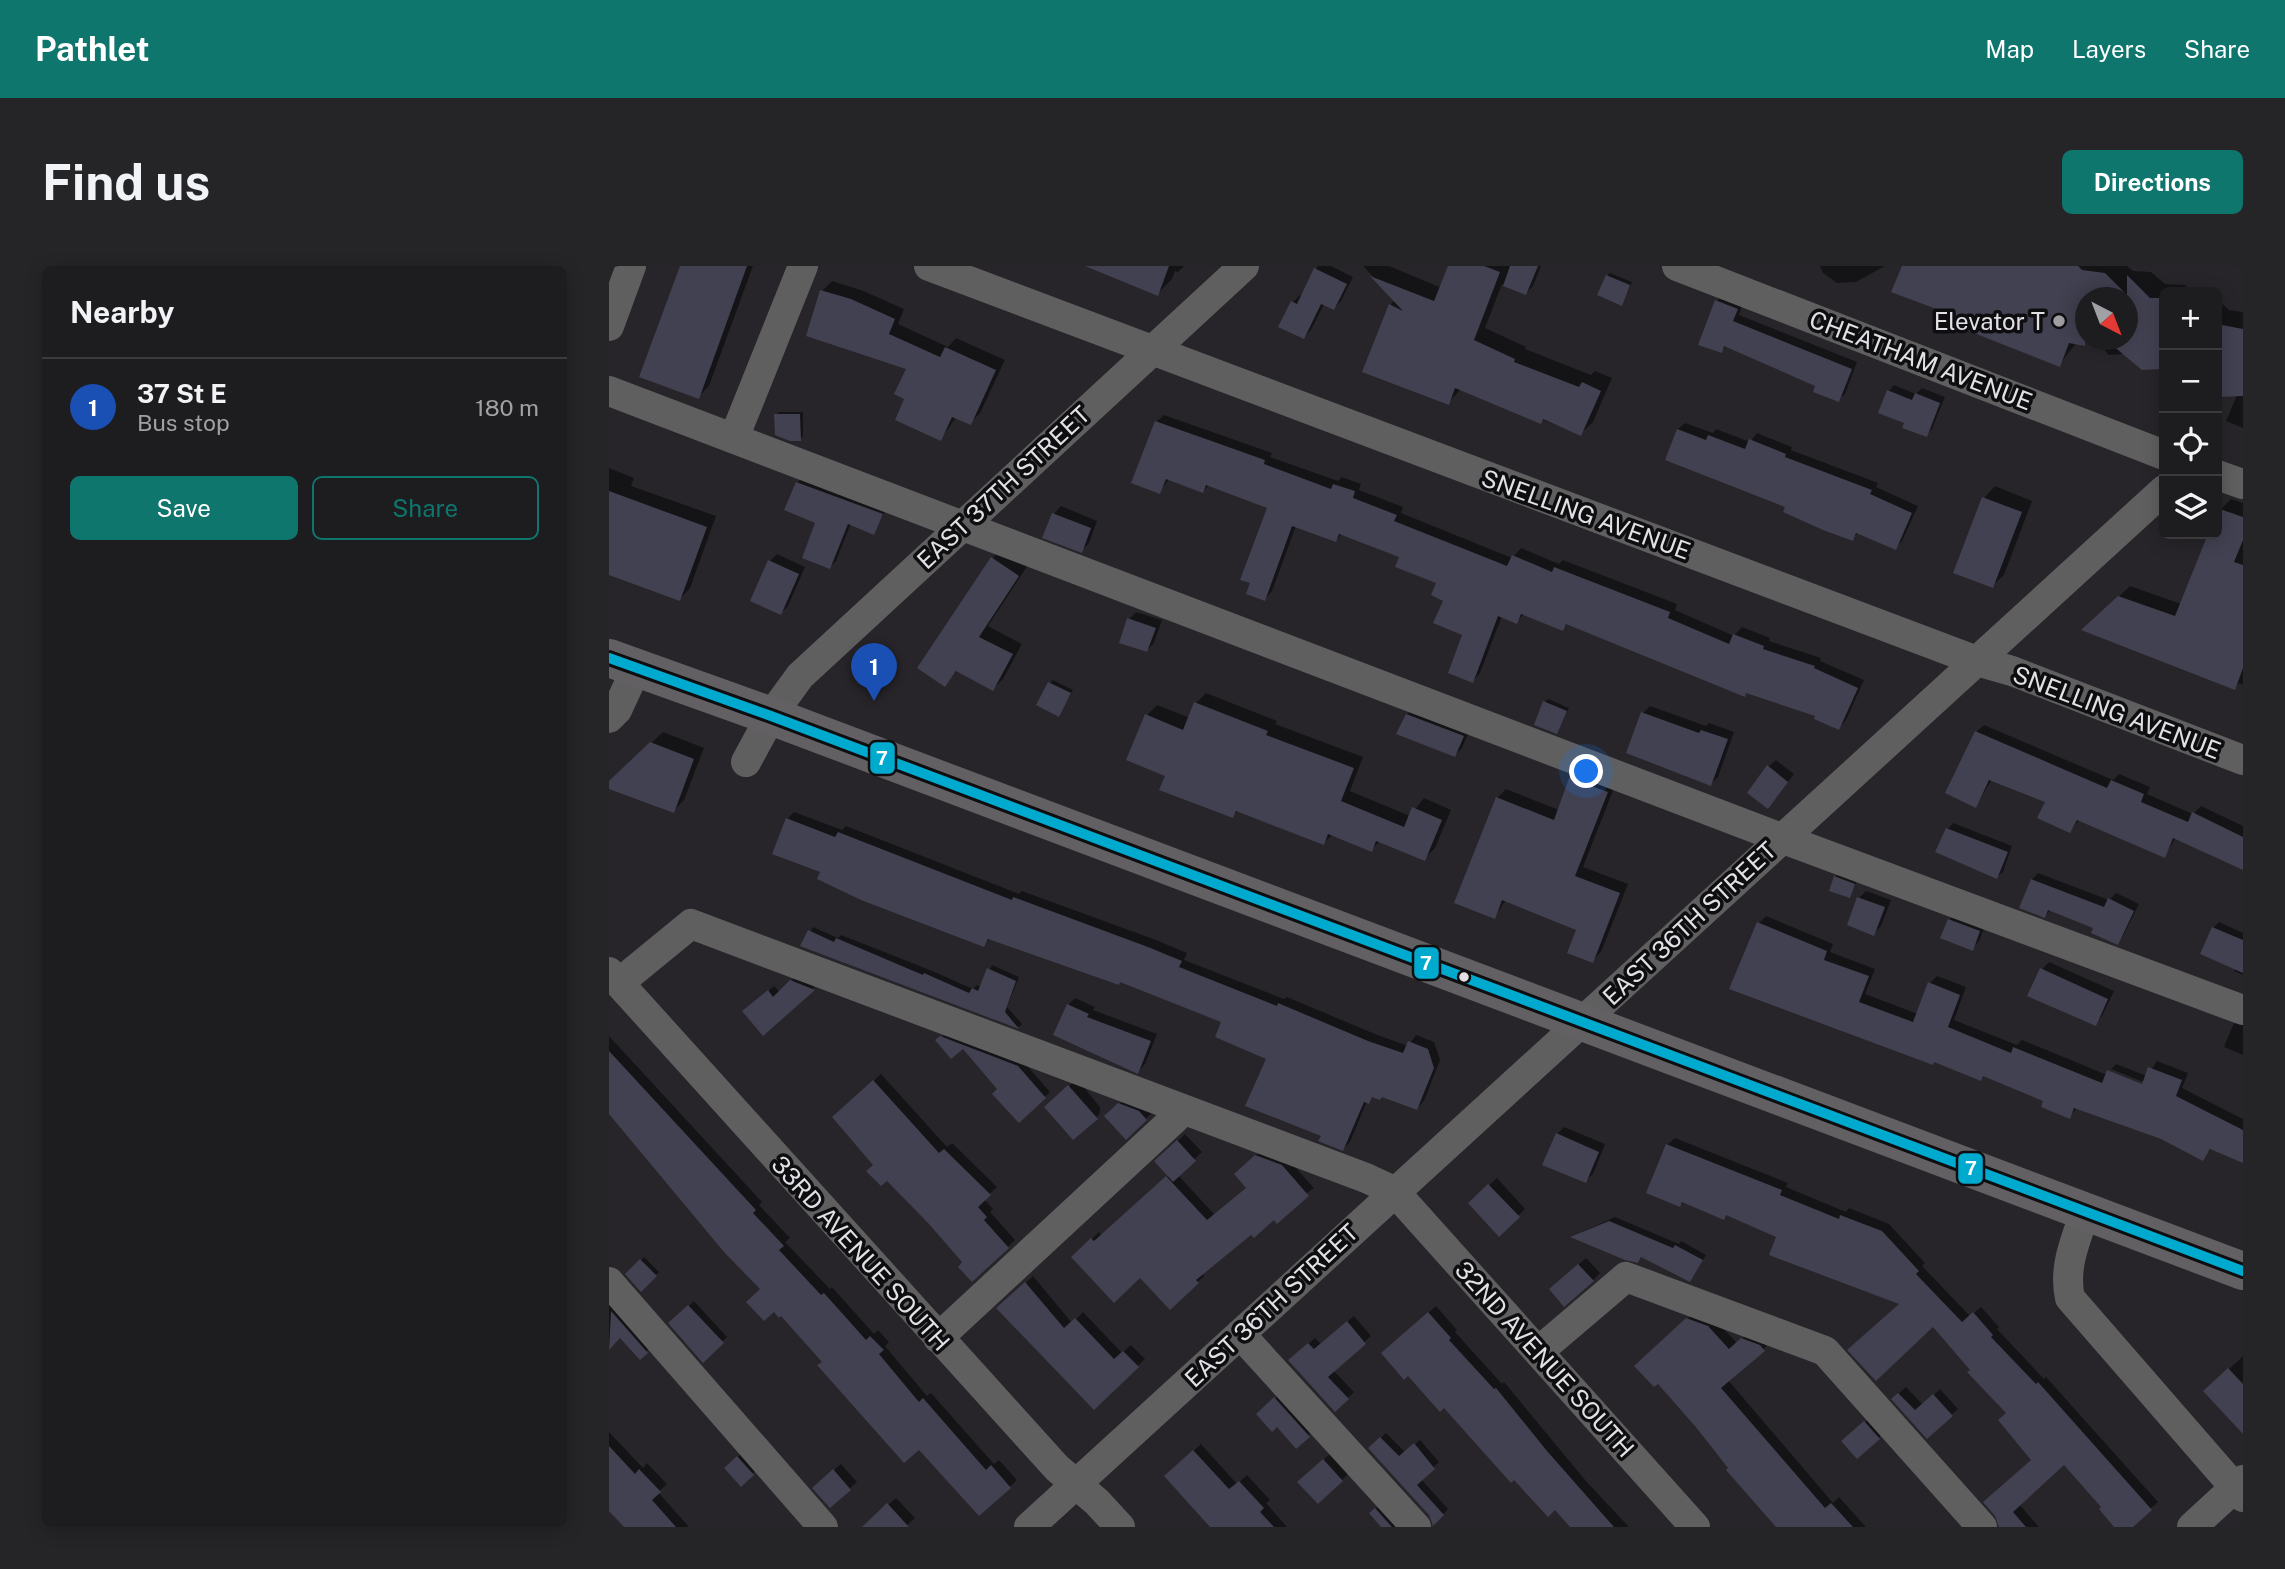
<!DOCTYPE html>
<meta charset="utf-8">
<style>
:root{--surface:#1d1c1f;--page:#252528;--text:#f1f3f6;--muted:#a0a1a4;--line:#3b3a3d;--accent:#0f766e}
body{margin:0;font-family:"Public Sans",sans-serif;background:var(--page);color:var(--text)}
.controls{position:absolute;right:21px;top:21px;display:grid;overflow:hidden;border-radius:10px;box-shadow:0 4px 18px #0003}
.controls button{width:63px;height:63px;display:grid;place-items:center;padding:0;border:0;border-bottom:2px solid var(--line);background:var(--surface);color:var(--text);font:35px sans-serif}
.compass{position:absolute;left:1466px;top:21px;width:63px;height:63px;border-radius:50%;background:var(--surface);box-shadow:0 4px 18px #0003;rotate:138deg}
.you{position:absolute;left:978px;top:506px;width:24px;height:24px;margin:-18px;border:5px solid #fff;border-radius:50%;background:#1a73e8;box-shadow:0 0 0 10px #1a73e833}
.badge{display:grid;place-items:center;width:46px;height:46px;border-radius:50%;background:var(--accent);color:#fff;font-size:23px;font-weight:700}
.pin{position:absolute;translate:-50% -58px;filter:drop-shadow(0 2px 4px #0008)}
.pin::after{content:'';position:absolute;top:37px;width:24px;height:21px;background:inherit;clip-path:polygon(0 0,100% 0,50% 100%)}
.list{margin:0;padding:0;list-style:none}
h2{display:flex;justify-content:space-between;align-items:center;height:91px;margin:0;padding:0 28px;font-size:30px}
h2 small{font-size:23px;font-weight:400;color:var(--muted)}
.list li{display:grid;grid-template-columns:46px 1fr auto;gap:21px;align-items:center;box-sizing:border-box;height:98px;padding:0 28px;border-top:2px solid var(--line)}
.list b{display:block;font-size:26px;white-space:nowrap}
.list p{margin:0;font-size:23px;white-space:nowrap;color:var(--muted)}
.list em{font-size:23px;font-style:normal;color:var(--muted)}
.actions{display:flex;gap:14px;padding:21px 28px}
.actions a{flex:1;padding:16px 0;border:2px solid var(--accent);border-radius:10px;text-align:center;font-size:24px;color:var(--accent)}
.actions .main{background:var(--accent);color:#fff}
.icon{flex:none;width:38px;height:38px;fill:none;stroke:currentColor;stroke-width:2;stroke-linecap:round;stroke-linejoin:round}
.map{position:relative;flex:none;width:1634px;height:1261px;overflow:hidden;border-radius:10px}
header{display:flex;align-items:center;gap:42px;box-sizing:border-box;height:98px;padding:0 35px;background:var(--accent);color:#fff}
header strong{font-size:33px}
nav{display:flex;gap:38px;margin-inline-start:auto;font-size:24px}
.intro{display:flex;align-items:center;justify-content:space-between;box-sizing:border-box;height:168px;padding:0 42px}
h1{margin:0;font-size:49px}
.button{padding:18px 32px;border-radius:10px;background:var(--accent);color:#fff;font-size:24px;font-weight:700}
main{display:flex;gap:42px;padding:0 42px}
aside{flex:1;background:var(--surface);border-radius:10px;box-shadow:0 4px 18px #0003}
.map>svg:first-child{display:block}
</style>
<header>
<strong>Pathlet</strong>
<nav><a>Map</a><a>Layers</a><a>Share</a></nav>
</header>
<div class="intro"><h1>Find us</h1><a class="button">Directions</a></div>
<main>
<aside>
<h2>Nearby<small></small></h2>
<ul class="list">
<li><span class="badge" style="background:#1a4fb4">1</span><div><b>37 St E</b><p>Bus stop</p></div><em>180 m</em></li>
</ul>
<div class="actions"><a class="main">Save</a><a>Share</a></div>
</aside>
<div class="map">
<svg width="1634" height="1261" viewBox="0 0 1634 1261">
<rect width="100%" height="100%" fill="#272529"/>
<path fill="#0007" fill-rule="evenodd" d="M73 0H144L100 120 89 131Z
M505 0H575L569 6 566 5 563 13 548 28Z
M709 0H722L744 11 732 35 725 42 715 38 702 64 695 71 684 36 691 29 693 30Z
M754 0H780L833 22 841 0H932L924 20 917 27 893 18 876 62 917 81 916 83 982 109 986 105 1003 112 984 156 971 168 852 123 839 137 781 39 786 34Z
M1211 0H1276L1247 16 1228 17 1214 7Z
M1295 0H1518L1524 5 1542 6 1556 18 1576 19 1582 26H1555V105L1516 88 1500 89 1486 74 1468 76 1450 99 1332 43ZM1476 32H1518V74H1476Z
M1001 7 1023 16 1012 38 998 10Z
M223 15 252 24 295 43 289 58 339 81 347 72 396 94 371 147 361 157 347 151 332 173 298 132 299 102 213 25Z
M1114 28 1134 36 1130 49 1248 96 1236 128 1229 134 1208 119 1118 79 1112 85 1092 78 1108 35Z
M1608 33 1620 44 1634 46V162L1617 155 1628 129H1608Z
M1285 119 1307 128 1313 122 1336 131 1323 163 1317 169 1297 156 1280 125Z
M170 146H194V170L191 173 167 149Z
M555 149 663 187 661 191 729 215 733 211 752 218 750 224 794 241 792 247 903 292 912 282 950 298 954 294 1068 338 1066 344 1125 370 1133 361 1161 372 1160 375 1212 392 1211 395 1255 414 1237 454 1230 462 1209 449 959 357 953 363 916 347 907 356 893 350 871 407 864 415 856 368 830 316 792 290 733 268 727 274 687 260 663 325 656 333 660 241 600 219 594 225 561 212 550 226 547 156Z
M1076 157 1104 167 1107 163 1141 176 1148 167 1183 181 1182 184 1269 217 1267 221 1309 240 1293 275 1286 282 1250 266 1243 273 1178 240 1069 163Z
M0 202 25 212 22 220 107 250 81 322 71 333 0 307Z
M194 211 278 242 264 267 242 257 227 295 221 301 208 256 188 217Z
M1386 220 1423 235 1395 309 1383 320 1375 232Z
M1622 233 1634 237V419L1630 417 1625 422 1475 364 1521 320 1572 338 1601 268H1608L1611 244Z
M452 240 488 255 480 277 472 285 436 271 445 248Z
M393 282 419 299 379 360 413 378 394 413 384 423 349 404 336 419 383 293Z
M168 288 196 301 179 340 172 347 161 295Z
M527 346 553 354 545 377 538 384 520 353Z
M444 414 464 424 450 449 441 417Z
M597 427 668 455 666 458 754 491 741 525 801 550 815 532 842 544 826 582 815 593 772 574 762 584 724 568 715 577 630 544 624 550 558 509 538 449 548 439 581 452 587 437Z
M939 433 960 442 948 466 936 436Z
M1041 440 1097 460 1100 457 1125 466 1109 511 1101 518 1034 447Z
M805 441 861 463 853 482 846 489 798 449Z
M1375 459 1504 514 1510 508 1541 521 1538 528 1584 548 1592 540 1634 560V601L1567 572 1555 590 1471 553 1461 565 1438 535 1383 513 1367 540V466Z
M54 466 95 482 75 534 64 545 0 521V517Z
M1167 494 1185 508 1166 533 1159 501Z
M970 504 1007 517 974 601 1019 618 992 686 983 695 969 663 897 634 885 651 888 532 897 523 950 544 961 513Z
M185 546 233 564 237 560 410 628 413 625 547 674 578 687 575 694 675 733 678 731 766 768 799 780 807 769 825 776 831 794 815 835 808 842 774 829 765 830 758 835 741 876 734 883 714 869 660 792 614 755 512 715 382 672 375 679 214 605 178 553Z
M1344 557 1403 580 1394 606 1388 611 1339 563Z
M1429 607 1500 634 1507 627 1530 638 1514 670 1508 677 1487 661 1442 643 1436 650 1423 613Z
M1230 608 1248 615 1240 630 1226 611Z
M1257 625 1282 634 1272 660 1264 668 1250 632Z
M1347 646 1377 658 1370 675 1363 683 1340 654Z
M1157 650 1224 678 1221 686 1266 703 1256 728 1309 748 1321 717 1328 710 1357 721 1345 754 1408 779 1413 774 1498 809 1501 804V807L1541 822 1542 819 1502 803 1507 798 1538 810 1548 795 1579 807 1573 822 1634 853V895L1603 882 1594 893 1553 871 1468 842 1460 851 1437 834 1375 809 1326 794 1324 797 1150 657Z
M1610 656 1634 667V709L1625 705 1627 702 1604 662Z
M204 661 229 672 232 669 321 704 364 723 368 719 372 721 383 699 410 711 398 741 413 758 410 761 194 679Z
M1440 696 1505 725 1493 750 1486 758 1433 703Z
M188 709 210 717 154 767 141 740 165 720 171 726Z
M466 732 486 741 484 744 548 768 536 798 529 806 459 739Z
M1631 753 1634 754V789L1615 781 1624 759Z
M338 766 414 795 441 826 410 855 390 823 354 780 329 775Z
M0 770 153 936 150 939 181 972 176 976 221 1023 223 1021 265 1068 269 1064 280 1076 276 1080 318 1130 322 1127 385 1198 390 1194 408 1214 371 1248 310 1182 215 1095 0 846Z
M272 808 338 881 343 877 388 921 375 933 384 943 381 946 406 974 364 1014 356 996 226 852Z
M468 813 491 841V847L484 855 444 834Z
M518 831 544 846 517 871 498 850Z
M955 861 996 878 984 908 976 915 948 868Z
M576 868 593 886 569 909 606 949 639 921 633 902 654 883 679 893 705 922 642 966 593 1007 595 1010 561 1042 531 1010 464 991 490 966 493 970 560 909 548 895Z
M1066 872 1179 917 1177 921 1237 946 1240 942 1280 958 1316 997 1313 1000 1361 1050 1372 1041 1390 1061 1388 1063 1435 1113 1437 1111 1549 1236 1521 1261H1507L1495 1241 1456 1196 1410 1238 1430 1261H1390L1424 1194 1399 1147 1363 1104 1324 1059 1293 1038 1170 970 1118 948 1115 952 1075 935 1071 939 1058 879Z
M888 912 916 943 890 968 861 937Z
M1006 951 1070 978 1072 975 1097 989 1085 1009 1081 1014 1034 990 1029 995 964 970Z
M35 991 50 1006 32 1024 18 1008Z
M977 992 991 1007 984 1014 949 1016Z
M424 1010 463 1057 474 1046 513 1087 522 1079 536 1093 485 1142 390 1042Z
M0 1030 42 1081 31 1091 11 1070 0 1079Z
M85 1035 118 1071 94 1094 66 1052Z
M827 1040 848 1064 846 1066 893 1118 895 1116 977 1215 1020 1261H964L781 1081Z
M1086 1046 1106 1054 1128 1077 1141 1066 1161 1077 1119 1114 1224 1237 1230 1231 1257 1261H1174L1049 1115 1028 1100Z
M745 1050 762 1070 724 1104 745 1126 726 1144 687 1088 706 1072 712 1078Z
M1634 1090V1166L1597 1125Z
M1297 1121 1314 1139 1331 1123 1349 1143 1318 1171 1284 1133Z
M671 1128 705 1164 687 1181 669 1159 650 1148Z
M1259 1154 1273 1169 1248 1190 1235 1175Z
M0 1166 34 1202 38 1197 58 1218 49 1226 80 1261H17L0 1242Z
M777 1167 796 1186 811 1174 830 1196 812 1213 839 1243 825 1257 821 1248 761 1182Z
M592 1178 628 1218 638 1209 661 1234 657 1237 678 1261H604L565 1203Z
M722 1187 740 1207 733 1214 698 1209Z
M132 1188 147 1204 132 1219 117 1202Z
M232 1198 248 1216 221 1240 212 1215Z
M287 1232 306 1252 296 1261H259L257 1259Z
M770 1240 789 1261H775L762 1247Z"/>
<path fill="#424151" d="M71 0H138L90 133 30 111Z
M476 0H560L549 30Z
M839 0H875L891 6 865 74 906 93 905 96 970 121 973 116 992 125 972 170 934 153 932 158 846 122 840 139 753 106 780 38 794 45 761 10 825 35Z
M901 0H929L917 29 894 20Z
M1293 0H1469L1473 4 1496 7 1518 29V9L1541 32H1555V103L1533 104 1497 74H1518V32H1476V80L1460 77 1451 101 1327 52 1330 44 1282 26Z
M705 2 738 18 725 44 712 38 695 73 669 61 682 35 688 38Z
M997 9 1021 19 1013 40 988 29Z
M211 24 242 33 286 53 280 68 331 91 336 81 387 104 362 159 343 151 332 175 286 154 295 133 285 128 297 103 197 70Z
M1106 34 1129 43 1124 55 1243 103 1230 136 1204 126 1206 120 1115 80 1113 87 1089 79Z
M1608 58 1634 63V130L1608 131Z
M1278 124 1303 134 1306 127 1331 137 1318 171 1293 162 1295 157 1269 147Z
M165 148H191L192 175H181L166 169Z
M546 155 656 194 655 198 722 223 724 218 746 225 744 232 788 249 785 255 898 300 903 289 943 306 945 301 1061 346 1059 352 1120 378 1124 368 1155 380 1154 383 1206 400 1205 402 1249 422 1230 464 1205 453 1206 450 1137 427 1136 431 957 358 954 365 912 348 908 358 889 350 864 417 839 407 853 369 824 357 834 335 822 329 827 317 786 301 790 291 730 268 727 276 683 260 656 335 637 328 641 317 631 314 658 242 597 219 594 227 557 213 551 228 522 217Z
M1068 163 1097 174 1099 169 1136 183 1140 173 1177 188 1176 191 1263 224 1261 228 1303 247 1287 284 1247 267 1244 275 1214 264 1174 246 1176 241 1056 194Z
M187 216 274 248 265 269 239 258 221 303 193 292 206 257 175 244Z
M0 225 98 261 71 335 0 309Z
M1373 231 1413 246 1384 322 1344 307Z
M1608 242 1634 251V274L1625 296 1634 299V402L1626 424 1472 364 1509 330 1566 350 1599 268H1608Z
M443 247 482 262 473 287 433 272Z
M382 291 410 310 370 371 404 388 384 425 347 405 336 421 308 402Z
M159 294 190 308 172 349 141 335Z
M518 352 547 362 538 386 510 377Z
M439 416 462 427 450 451 427 439Z
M934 435 958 445 948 468 925 459Z
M585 436 659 465 657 469 745 502 732 535 795 561 803 541 833 554 816 595 767 575 763 586 719 568 715 579 627 545 624 552 550 524 556 510 517 494 536 448 574 464Z
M1032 446 1090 467 1092 464 1119 473 1102 520 1017 487Z
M797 448 855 470 846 491 787 468Z
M1366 465 1498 522 1502 514 1535 528 1532 536 1579 556 1583 546 1634 571V604L1564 572 1556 592 1468 554 1461 567 1428 552 1436 536 1380 514 1367 542 1336 527Z
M41 476 85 493 65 547 0 523V515Z
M1158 499 1179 516 1159 543 1138 527Z
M960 512 999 526 966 610 1011 627 984 697 958 687 967 664 893 634 886 653 845 637 887 531 945 554Z
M177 552 226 571 229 566 403 634 404 631 539 681 573 695 570 701 668 740 669 737 759 775 794 787 799 775 819 783 825 802 808 844 773 831 771 834 763 831 760 838 755 836 734 885 709 875 712 870 636 840 657 793 606 771 612 756 511 716 510 719 379 673 375 681 252 634 208 613 211 606 163 588Z
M1337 562 1399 586 1388 613 1326 586Z
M1225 610 1246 618 1241 632 1220 625Z
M1422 613 1495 641 1499 632 1525 645 1509 679 1482 667 1484 662 1439 644 1436 652 1410 642Z
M1248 631 1276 641 1265 670 1238 659Z
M1339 653 1371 665 1364 685 1331 672Z
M1148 656 1218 685 1215 694 1260 710 1250 736 1304 756 1319 716 1351 729 1339 761 1402 787 1404 781 1493 817 1498 804 1533 818 1539 801 1573 814 1567 830 1634 864V897L1601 883 1594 895 1552 873 1465 842 1461 853 1432 841 1434 835 1374 810 1372 815 1325 796 1324 799 1120 723Z
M1603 661 1634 674V707L1591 688Z
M199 664 225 676 227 672 314 709 315 707 360 727 363 722 369 725 378 702 407 715 396 746 410 763 191 680Z
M1431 702 1499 733 1487 760 1418 730Z
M181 714 206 724 154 770 133 745 159 724 164 731Z
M458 738 480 748 478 751 542 775 529 808 444 769Z
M331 770 409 800 437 832 410 857 383 828 388 823 354 783 342 793 326 774Z
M0 785 147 944 144 947 175 980 170 984 212 1029 215 1027 257 1074 261 1070 275 1084 270 1088 310 1136 314 1132 377 1204 382 1199 402 1222 370 1250 310 1184 295 1197 208 1099 213 1096 172 1050 170 1052 165 1046 155 1055 137 1036 151 1023 115 986 0 848Z
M264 814 330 887 335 883 382 929 369 941 378 951 375 954 400 982 363 1016 349 1001 353 996 320 958 278 915 272 920 257 905 264 899 223 851Z
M459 819 489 853 464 874 435 841Z
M509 837 530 845 538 854 517 874 495 850Z
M947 867 990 886 977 917 933 899Z
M568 874 587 895 564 916 545 895Z
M1057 878 1173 924 1171 929 1230 953 1231 949 1273 965 1310 1005 1307 1008 1353 1056 1364 1046 1384 1069 1382 1071 1427 1118 1429 1116 1543 1244 1524 1261H1505L1490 1243 1492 1241 1455 1199 1404 1246 1417 1261H1390L1386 1250 1374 1236 1422 1194 1389 1154 1397 1147 1358 1106 1361 1104 1324 1061 1267 1115 1238 1084 1290 1038 1160 989 1167 971 1117 949 1115 954 1073 936 1071 941 1037 927Z
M646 889 673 899 700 930 668 958 665 954 645 972 642 969 587 1014 590 1017 561 1044 531 1012 505 1037 462 991 482 972 485 975 557 910 598 954 637 922 625 908Z
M879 918 911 951 890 971 859 937Z
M1000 955 1064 982 1066 979 1094 994 1081 1016 1032 991 1029 997 1016 994 961 971Z
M31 993 48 1010 32 1026 16 1008Z
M969 998 985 1015 955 1041 940 1023Z
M416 1016 455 1062 466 1052 505 1093 514 1085 530 1101 485 1144 387 1042Z
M79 1039 115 1077 94 1097 59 1057Z
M2 1045 39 1087 31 1094 11 1072 0 1084Z
M819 1046 842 1072 840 1074 885 1123 887 1122 938 1185 1005 1261H961L946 1244 939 1251 905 1214 902 1217 835 1142 831 1146 799 1110 795 1114 772 1087Z
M1077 1052 1099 1060 1120 1083 1132 1072 1151 1079 1156 1085 1112 1122 1216 1242 1222 1237 1244 1261H1167L1117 1204 1119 1202 1086 1160 1049 1118 1045 1121 1025 1100Z
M738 1055 757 1078 719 1111 740 1133 726 1146 679 1094 699 1077 705 1083Z
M1619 1102 1634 1118V1168L1594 1125Z
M1289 1127 1306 1144 1324 1128 1344 1150 1318 1173 1282 1133Z
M665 1131 701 1171 687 1183 668 1161 663 1166 647 1148Z
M1255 1155 1271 1173 1248 1193 1232 1175Z
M771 1171 790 1190 805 1177 826 1203 808 1219 835 1249 824 1260 820 1249 759 1182Z
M0 1180 26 1208 30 1203 52 1226 43 1234 67 1261H15L0 1245Z
M584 1184 620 1223 630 1215 655 1242 651 1246 665 1261H601L555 1210Z
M128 1190 145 1209 132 1221 115 1202Z
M714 1193 734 1215 709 1238 688 1216Z
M224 1203 242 1224 221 1242 203 1222Z
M278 1237 300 1261H253Z
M766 1242 783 1261H772L760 1247Z"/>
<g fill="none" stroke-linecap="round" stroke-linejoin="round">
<path stroke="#605f60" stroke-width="30" d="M320 0 1368 395 1403 405 1634 494
M1068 0 1555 189
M0 60 22 0
M0 125 1172 572 1634 744
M125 172 194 0
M1608 209 1634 218
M0 452 8 444 27 403
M137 496 162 450 191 410 635 0
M0 706 448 1202 488 1236 511 1261
M10 717 82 658 757 912 785 925 1086 1261
M1477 944C1467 973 1454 1001 1461 1032L1634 1231
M0 1016 214 1261
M631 1068 807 1261
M329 1072 575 844
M930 1085 1017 1011 1216 1085 1373 1261
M420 1261 1555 224
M1583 1261 1634 1214"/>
<path stroke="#626062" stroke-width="38" d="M0 392 162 450 1634 1005"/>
<g stroke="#0e0d10" stroke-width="16">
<path id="bus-1" d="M0 392 162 450 1634 1005"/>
</g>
<use href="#bus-1" stroke="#00a9ce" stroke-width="10"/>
</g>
<circle fill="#a19fa3" stroke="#0e0d10" stroke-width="2.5" cx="1450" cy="55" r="7"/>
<circle fill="#e2e0e5" stroke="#0e0d10" stroke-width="2.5" cx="855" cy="711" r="6"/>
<g text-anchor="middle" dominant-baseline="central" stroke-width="7" stroke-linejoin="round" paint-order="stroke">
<g font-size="24" fill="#e2e0e5" stroke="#0e0d10" text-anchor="end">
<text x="1436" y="55">Elevator T</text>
</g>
<g font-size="24" fill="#e2e0e5" stroke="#0e0d10">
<text transform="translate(1312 94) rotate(21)">CHEATHAM AVENUE</text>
<text transform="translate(394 221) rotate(-43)">EAST 37TH STREET</text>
<text transform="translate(977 248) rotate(20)">SNELLING AVENUE</text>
<text transform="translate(1508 446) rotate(21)">SNELLING AVENUE</text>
<text transform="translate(1080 657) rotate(-43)">EAST 36TH STREET</text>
<text transform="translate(252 987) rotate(48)">33RD AVENUE SOUTH</text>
<text transform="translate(662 1039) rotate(-43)">EAST 36TH STREET</text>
<text transform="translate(936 1093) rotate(48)">32ND AVENUE SOUTH</text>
</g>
</g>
<g stroke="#0e0d10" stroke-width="2.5">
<rect x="260" y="475" width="27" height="34" rx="7" fill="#00a9ce"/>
<rect x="804" y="680" width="27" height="34" rx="7" fill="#00a9ce"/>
<rect x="1348" y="886" width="27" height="33" rx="7" fill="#00a9ce"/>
</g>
<g font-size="19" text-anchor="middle" font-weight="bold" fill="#fff">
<text x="273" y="499">7</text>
<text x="817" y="704">7</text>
<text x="1362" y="909">7</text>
</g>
</svg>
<div class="controls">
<button>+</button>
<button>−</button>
<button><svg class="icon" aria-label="locate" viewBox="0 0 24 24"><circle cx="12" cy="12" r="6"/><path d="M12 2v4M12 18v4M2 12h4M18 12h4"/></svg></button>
<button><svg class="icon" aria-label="layers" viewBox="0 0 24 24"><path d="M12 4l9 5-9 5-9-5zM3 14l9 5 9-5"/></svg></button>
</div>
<svg class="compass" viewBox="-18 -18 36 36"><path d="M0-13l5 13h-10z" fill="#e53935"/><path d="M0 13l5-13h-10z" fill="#a0a1a4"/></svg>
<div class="you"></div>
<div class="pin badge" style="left:265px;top:435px;background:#1a4fb4">1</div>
</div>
</main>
